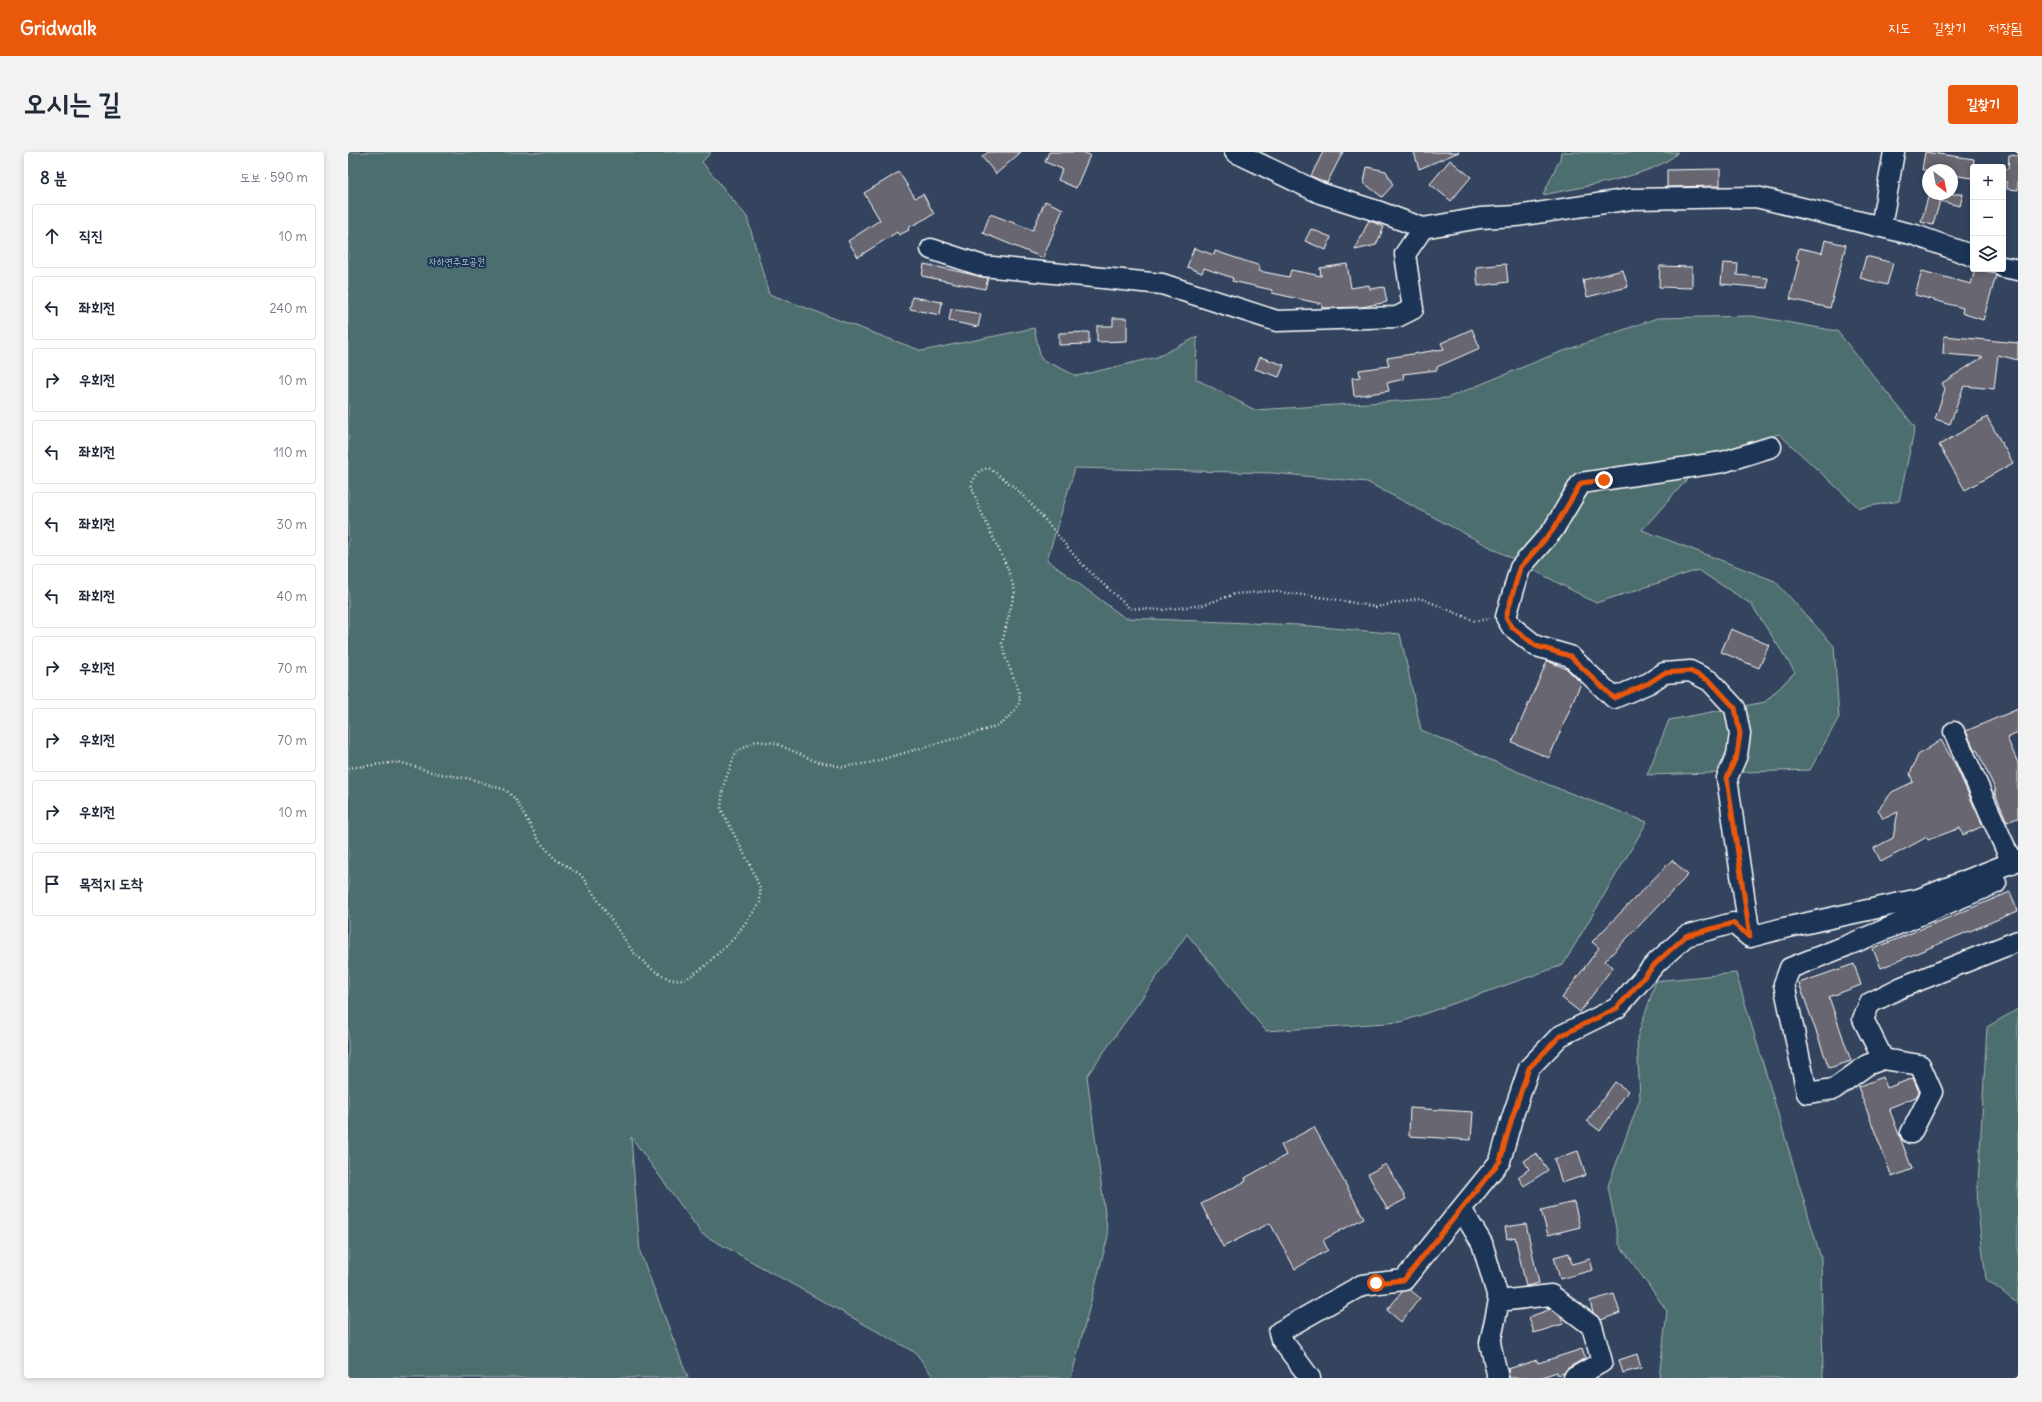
<!DOCTYPE html>
<html lang="ko">
<meta charset="utf-8">
<style>
:root{--surface:#fff;--page:#f2f2f3;--text:#1f2937;--muted:#747a83;--line:#e0e1e3;--accent:#ea580c}
body{margin:0;font-family:Delius,"Poor Story",sans-serif;background:var(--page);color:var(--text)}
.controls{position:absolute;right:12px;top:12px;display:grid;overflow:hidden;border-radius:4px;box-shadow:0 2px 6px #0003}
.controls button{width:36px;height:36px;display:grid;place-items:center;padding:0;border:0;border-bottom:1px solid var(--line);background:var(--surface);color:var(--text);font:20px sans-serif}
.compass{position:absolute;left:1574px;top:12px;width:36px;height:36px;border-radius:50%;background:var(--surface);box-shadow:0 2px 6px #0003;rotate:148deg}
.stop{position:absolute;width:12px;height:12px;margin:-9px;border:3px solid #ea580c;border-radius:50%;background:#fff}
.stop.end{background:#ea580c;border-color:#fff;box-shadow:0 1px 4px #0008}
.list{margin:0;padding:0;list-style:none}
h2{display:flex;justify-content:space-between;align-items:center;height:52px;margin:0;padding:0 16px;font-size:17px}
h2 small{font-size:13px;font-weight:400;color:var(--muted)}
.list li{display:grid;grid-template-columns:26px 1fr auto;gap:12px;align-items:center;box-sizing:border-box;height:64px;margin:0 8px 8px;padding:0 8px;border:1px solid var(--line);border-radius:4px}
.list b{display:block;font-size:15px;white-space:nowrap}
.list em{font-size:13px;font-style:normal;color:var(--muted)}
.icon{flex:none;width:22px;height:22px;fill:none;stroke:currentColor;stroke-width:2;stroke-linecap:round;stroke-linejoin:round}
.map{position:relative;flex:none;width:1670px;height:1226px;overflow:hidden;border-radius:4px}
header{display:flex;align-items:center;gap:24px;box-sizing:border-box;height:56px;padding:0 20px;background:var(--accent);color:#fff}
header strong{font-size:19px}
nav{display:flex;gap:22px;margin-inline-start:auto;font-size:14px}
.intro{display:flex;align-items:center;justify-content:space-between;box-sizing:border-box;height:96px;padding:0 24px}
h1{margin:0;font-size:28px}
.button{padding:10px 18px;border-radius:4px;background:var(--accent);color:#fff;font-size:14px;font-weight:700}
main{display:flex;gap:24px;padding:0 24px}
aside{flex:1;background:var(--surface);border-radius:4px;box-shadow:0 2px 6px #0003}
.map>svg:first-child{display:block}
</style>
<header>
<strong>Gridwalk</strong>
<nav><a>지도</a><a>길찾기</a><a>저장됨</a></nav>
</header>
<div class="intro"><h1>오시는 길</h1><a class="button">길찾기</a></div>
<main>
<aside>
<h2>8 분<small>도보 · 590 m</small></h2>
<ul class="list">
<li><svg class="icon" aria-label="ahead" viewBox="0 0 24 24"><path d="M12 20V5M6 11l6-6 6 6"/></svg><div><b>직진</b></div><em>10 m</em></li>
<li><svg class="icon" aria-label="left" viewBox="0 0 24 24"><path d="M17 20v-9H6M10 6l-5 5 5 5"/></svg><div><b>좌회전</b></div><em>240 m</em></li>
<li><svg class="icon" aria-label="right" viewBox="0 0 24 24"><path d="M7 20v-9h11M14 6l5 5-5 5"/></svg><div><b>우회전</b></div><em>10 m</em></li>
<li><svg class="icon" aria-label="left" viewBox="0 0 24 24"><path d="M17 20v-9H6M10 6l-5 5 5 5"/></svg><div><b>좌회전</b></div><em>110 m</em></li>
<li><svg class="icon" aria-label="left" viewBox="0 0 24 24"><path d="M17 20v-9H6M10 6l-5 5 5 5"/></svg><div><b>좌회전</b></div><em>30 m</em></li>
<li><svg class="icon" aria-label="left" viewBox="0 0 24 24"><path d="M17 20v-9H6M10 6l-5 5 5 5"/></svg><div><b>좌회전</b></div><em>40 m</em></li>
<li><svg class="icon" aria-label="right" viewBox="0 0 24 24"><path d="M7 20v-9h11M14 6l5 5-5 5"/></svg><div><b>우회전</b></div><em>70 m</em></li>
<li><svg class="icon" aria-label="right" viewBox="0 0 24 24"><path d="M7 20v-9h11M14 6l5 5-5 5"/></svg><div><b>우회전</b></div><em>70 m</em></li>
<li><svg class="icon" aria-label="right" viewBox="0 0 24 24"><path d="M7 20v-9h11M14 6l5 5-5 5"/></svg><div><b>우회전</b></div><em>10 m</em></li>
<li><svg class="icon" aria-label="arrive" viewBox="0 0 24 24"><path d="M6 21V4h12l-3 4 3 4H6"/></svg><div><b>목적지 도착</b></div></li>
</ul>
</aside>
<div class="map">
<svg width="1670" height="1226" viewBox="0 0 1670 1226">
<rect width="100%" height="100%" fill="#34445f"/>
<filter id="ink" filterUnits="userSpaceOnUse"><feTurbulence type="fractalNoise" baseFrequency=".025" numOctaves="2"/><feDisplacementMap in="SourceGraphic" scale="8" xChannelSelector="R" yChannelSelector="G"/><feConvolveMatrix kernelMatrix="1 2 1 2 8 2 1 2 1" color-interpolation-filters="sRGB"/></filter>
<g filter="url(#ink)">
<path fill="#4e6e6e" stroke="#a6b6b6" d="M0 0H363L354 10 399 65 421 142 574 199 686 176 693 207 729 224 809 205 849 185 848 227 907 258 1099 246 1207 202 1309 166 1404 164 1489 179 1567 275 1551 349 1511 356 1431 282 1361 303 1294 378 1427 429 1486 494 1491 565 1462 618 1299 623 1321 568 1417 550 1447 520 1403 452 1350 418 1248 451 1019 330 925 321 727 316 699 408 777 466 951 473 1052 482 1073 578 1201 633 1299 670 1215 813 1053 870 918 879 839 782 739 924 760 1084 723 1226H586L568 1201 354 1082 283 985 292 1100 340 1226H0Z
M1213 0H1330C1310 24 1227 36 1195 43L1212 7Z
M1388 821 1473 1106 1475 1226H1311L1319 1159 1271 1092 1260 1034 1292 947 1289 886 1308 829Z
M1670 857V1152L1638 1127 1629 1051 1639 875Z"/>
<path fill="#686671" stroke="#fff" d="M640 0H673L648 22 634 5Z
M701 0H734L742 3 728 36 710 28 714 17 697 10Z
M975 0H995L979 31 963 24Z
M1066 0H1111L1071 17Z
M1577 0 1626 7 1624 26 1604 23V18H1574Z
M1661 3 1670 4V38L1659 37V30H1655V17H1660Z
M1102 8 1123 25 1103 49 1082 32Z
M1019 15 1038 19 1045 33 1034 45 1016 31Z
M1372 17V34L1319 35V18Z
M551 20 567 46 575 42 586 62 560 76 561 78 551 83 549 80 510 105 500 89 532 68 516 41Z
M1581 42H1615L1612 54 1592 49 1585 73 1573 70Z
M697 49 715 57 695 106 635 81 642 62 685 78Z
M1021 68 1036 75 1028 93 1007 98Z
M963 77 983 85 978 98 957 89Z
M1477 88 1498 93 1482 156 1442 147 1451 108 1448 107 1451 96 1474 101Z
M846 96 866 103 867 99 912 114 911 119 941 125 943 118 973 124 972 116 999 112 1003 136 1021 133 1022 137 1036 135 1039 150 1014 155 974 156V152L924 141V138L884 129 885 126 856 116 854 121 839 115Z
M1518 104 1545 111 1539 133 1512 126Z
M1375 111 1390 112 1389 123 1420 126 1419 136 1373 132Z
M576 112 640 126 637 137 574 124Z
M1158 112 1160 130 1130 134 1128 115Z
M1312 114 1344 115V136L1311 135Z
M1627 117 1646 121 1648 124 1635 168 1614 161 1615 156 1567 143 1574 119 1623 132Z
M1275 118 1280 135 1239 145 1235 128Z
M564 145 594 150 592 163 562 157Z
M603 157 633 162 630 175 601 169Z
M765 166H779V189L749 190V174H765Z
M1124 177 1132 196 1089 215V218L1055 222 1056 227 1039 231 1041 239 1006 244 1004 226 1012 225 1011 218 1041 214 1039 206 1096 197 1093 191Z
M741 180V192L711 193V181Z
M1596 184 1670 191V208L1650 203 1646 237 1616 234 1602 272 1587 267 1597 237 1594 231 1635 205 1595 202Z
M912 205 936 213 931 225 907 217Z
M1639 265 1665 311 1617 338 1591 293Z
M1383 477 1421 493 1411 516 1373 500Z
M1199 509 1219 517 1233 531 1201 606 1164 590Z
M1670 557V581L1659 586 1670 611V666L1659 670 1646 639H1648L1629 598 1627 599 1618 579Z
M1593 588 1607 612 1635 674 1615 683 1612 676 1580 688 1579 685 1533 710 1526 696 1545 686 1550 660 1535 667 1530 658 1544 640 1565 630 1562 622 1570 603Z
M1324 708 1340 723 1257 809 1265 815 1232 860 1214 846 1251 796 1244 790Z
M1662 740 1670 759 1533 816 1525 797Z
M1506 812 1513 833 1481 845 1503 909 1481 916 1451 831Z
M1535 925 1539 936 1565 926 1571 940 1568 945 1541 956 1564 1017 1544 1025 1510 935Z
M1267 930 1280 939 1252 979 1239 969Z
M1062 956 1125 960 1123 988 1061 984Z
M966 975 1016 1066 975 1088 980 1098 947 1117 922 1071 875 1095 853 1052 898 1029 897 1026 938 1003 933 993Z
M1230 999 1238 1023 1214 1031 1206 1007Z
M1188 1001 1200 1018 1176 1034 1170 1025 1181 1017 1176 1009Z
M1038 1012 1058 1047 1039 1057 1020 1022Z
M1226 1050 1232 1075 1200 1083 1193 1058Z
M1178 1072 1191 1131 1178 1134 1167 1085 1159 1087 1157 1075Z
M1221 1101 1224 1112 1242 1107 1245 1118 1212 1127 1206 1105Z
M1061 1137 1072 1146 1053 1170 1039 1158 1054 1140Z
M1266 1142 1272 1161 1253 1168 1245 1161 1242 1149Z
M1203 1157 1213 1165 1215 1172 1186 1181 1181 1165Z
M1234 1197 1237 1206 1220 1216 1216 1221 1210 1223 1209 1220 1191 1226H1161L1160 1217 1189 1208 1190 1211Z
M1289 1202 1293 1216 1275 1221 1271 1208Z"/>
<g fill="none" stroke-linecap="round" stroke-linejoin="round">
<g stroke="#fff" stroke-width="23">
<path id="minor" d="M887 0 972 41 1032 60 1075 76
M1533 75 1546 0
M583 97 635 114 814 132 929 169 1049 165 1065 157 1057 102 1075 76 1132 66 1168 64 1283 47 1408 45 1567 83 1625 104
M1655 115 1670 118
M1606 580 1664 711
M1648 731 1498 794 1442 816 1436 832 1459 941 1486 937 1519 913 1535 907 1515 867 1522 851 1554 835 1670 789
M1402 785 1379 626 1389 603 1392 582 1387 556 1362 529 1342 519 1316 521 1301 531 1266 546 1222 504 1188 494 1164 475 1158 465 1172 416 1205 378 1233 331 1375 310 1423 295
M1535 907 1572 913 1584 940 1563 981
M1151 1149 1203 1143 1244 1174 1254 1210 1226 1226
M962 1226 933 1187 931 1180 1014 1133 1056 1128 1113 1057
M1150 1226 1142 1191 1151 1149 1134 1091 1113 1057 1152 1009 1164 966 1181 916 1212 884 1269 856 1309 810 1338 784 1385 771 1402 785 1436 776 1571 747 1670 708"/>
</g>
<path stroke="#fff" stroke-width="2.5" stroke-dasharray="1 3" stroke-linecap="butt" d="M0 616 51 610 87 621 123 627 158 638 167 647 192 690 207 707 233 723 285 800 305 818 323 828 338 827 356 815 386 786 412 751V736L403 715 373 657 375 635 388 600 408 589 427 591 467 609 494 615 521 611 640 577 655 571 666 559 672 550 671 539 658 507 654 491 667 439 659 415 630 353 623 332 631 319 640 316C676 338 700 372 726 403 742 422 763 438 781 456L813 458 855 453 887 442 923 439 979 446 1028 455 1072 446 1127 469 1142 467"/>
<use href="#minor" stroke="#1d3557" stroke-width="20"/>
</g>
</g>
<g fill="none" stroke-linecap="round" stroke-linejoin="round" filter="url(#ink)">
<path stroke="#ea580c" stroke-width="5" d="M1028 1131 1056 1128 1152 1009 1164 966 1181 916 1212 884 1269 856 1309 810 1338 784 1385 771 1402 785 1379 626 1389 603 1392 582 1387 556 1362 529 1342 519 1316 521 1301 531 1266 546 1222 504 1188 494 1164 475 1158 465 1172 416 1205 378 1233 331 1256 328"/>
</g>
<g text-anchor="middle" dominant-baseline="central" stroke-width="4" stroke-linejoin="round" paint-order="stroke">
<g font-size="10" fill="#b8c5c5" stroke="#1d3557">
<text x="109" y="109">자하연추모공원</text>
</g>
</g>
</svg>
<div class="controls">
<button>+</button>
<button>−</button>
<button><svg class="icon" aria-label="layers" viewBox="0 0 24 24"><path d="M12 4l9 5-9 5-9-5zM3 14l9 5 9-5"/></svg></button>
</div>
<svg class="compass" viewBox="-18 -18 36 36"><path d="M0-13l5 13h-10z" fill="#e53935"/><path d="M0 13l5-13h-10z" fill="#747a83"/></svg>
<div class="stop" style="left:1028px;top:1131px"></div>
<div class="stop end" style="left:1256px;top:328px"></div>
</div>
</main>
